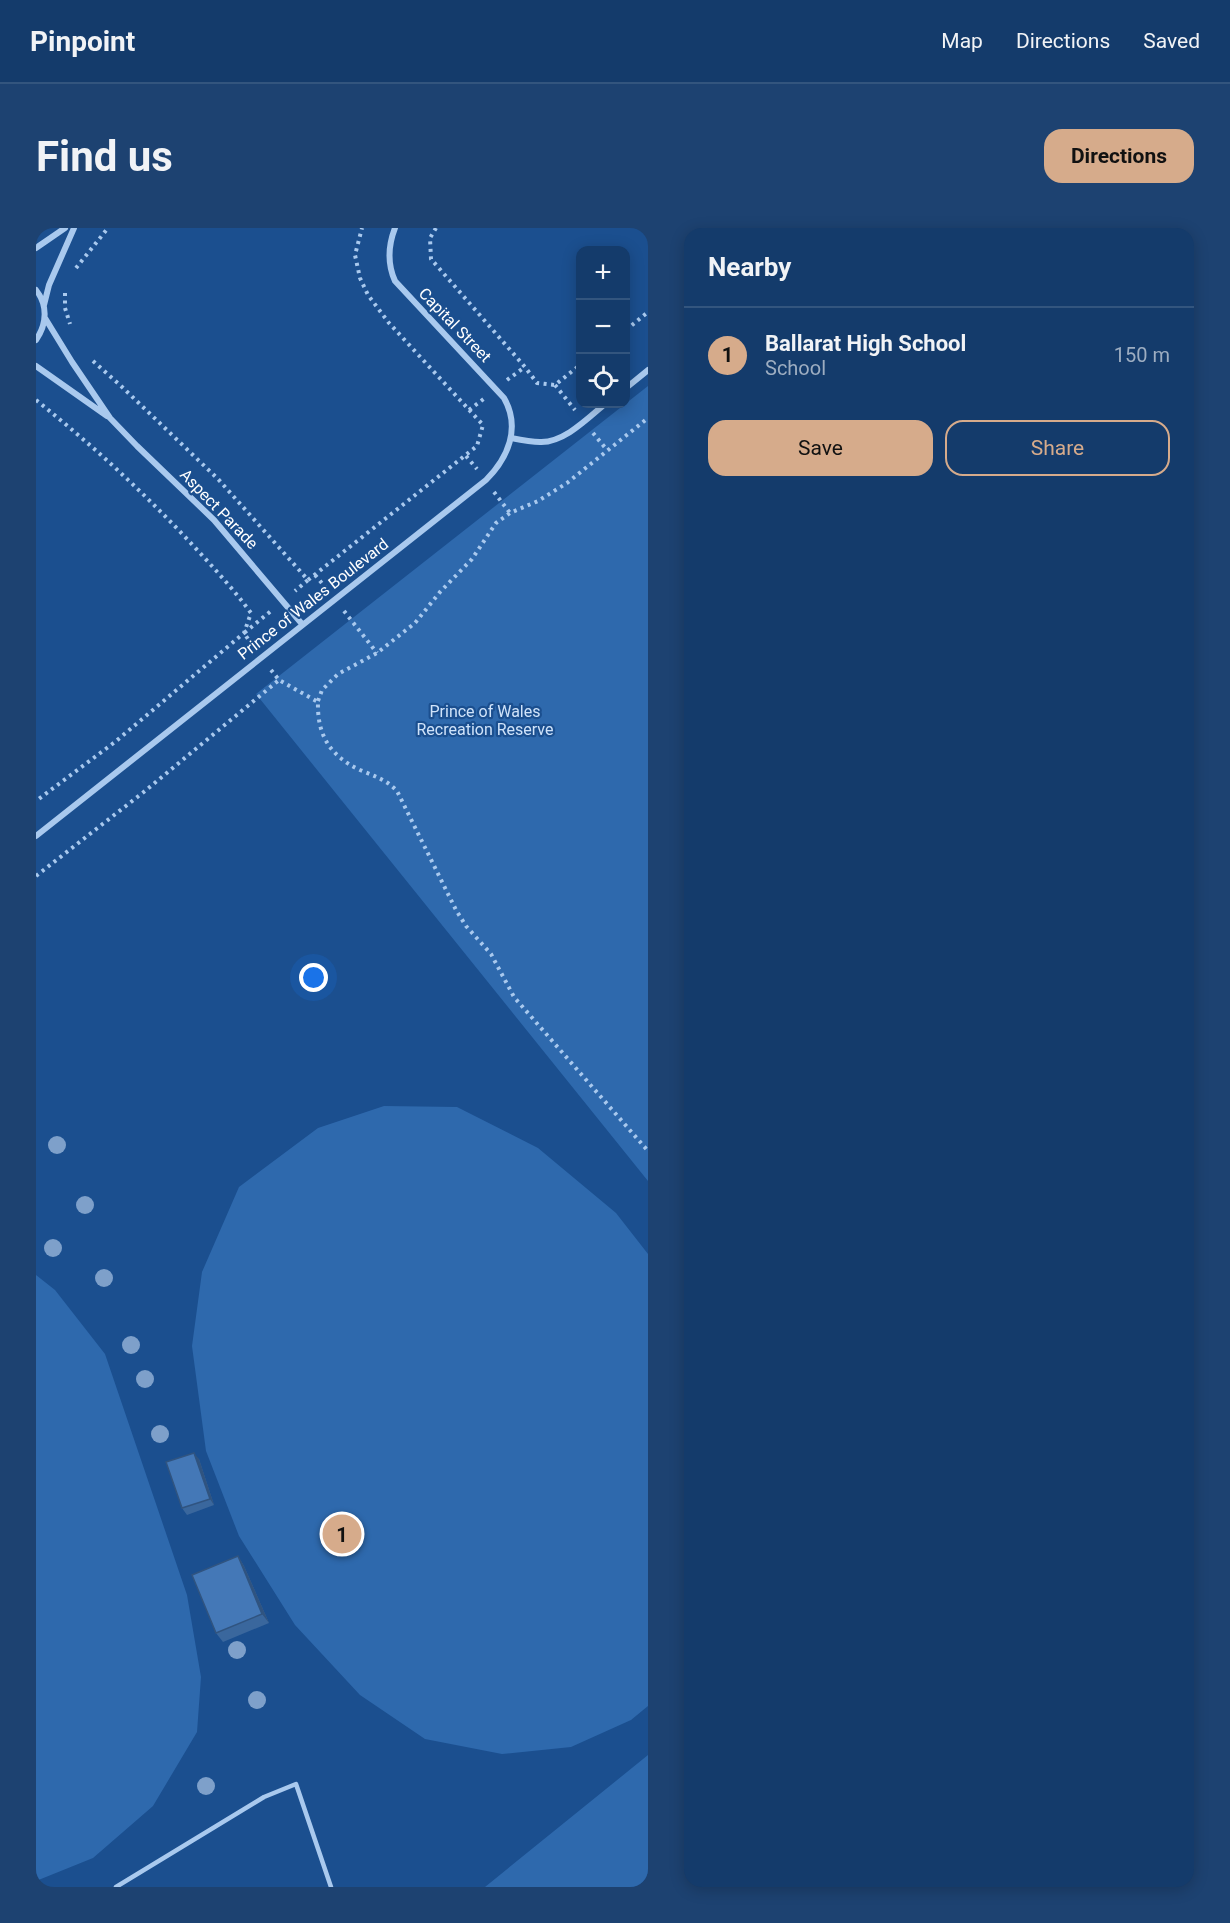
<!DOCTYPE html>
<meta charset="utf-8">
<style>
:root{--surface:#143b6b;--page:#1d4271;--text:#f1f3f6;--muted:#9dadc1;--line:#33557e;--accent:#d6ab8b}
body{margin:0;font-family:Roboto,sans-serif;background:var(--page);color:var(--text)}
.controls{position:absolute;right:18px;top:18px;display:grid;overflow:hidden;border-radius:12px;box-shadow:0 3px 15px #0003}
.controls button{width:54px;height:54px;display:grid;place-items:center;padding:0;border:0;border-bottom:2px solid var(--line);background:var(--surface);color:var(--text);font:30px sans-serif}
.you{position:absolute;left:278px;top:750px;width:21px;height:21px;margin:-15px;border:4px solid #fff;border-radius:50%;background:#1a73e8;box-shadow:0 0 0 9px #1a73e833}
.badge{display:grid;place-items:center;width:39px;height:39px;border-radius:50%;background:var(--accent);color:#111;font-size:20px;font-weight:700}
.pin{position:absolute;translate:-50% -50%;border:3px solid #fff;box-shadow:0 2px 6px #0006}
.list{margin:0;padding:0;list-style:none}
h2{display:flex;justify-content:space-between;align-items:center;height:78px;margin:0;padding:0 24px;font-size:26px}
h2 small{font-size:20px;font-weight:400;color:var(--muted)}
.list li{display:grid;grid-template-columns:39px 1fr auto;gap:18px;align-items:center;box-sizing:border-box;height:96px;padding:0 24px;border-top:2px solid var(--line)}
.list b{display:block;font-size:22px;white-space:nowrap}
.list p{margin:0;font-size:20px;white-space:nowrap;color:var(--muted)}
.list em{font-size:20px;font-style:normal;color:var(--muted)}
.actions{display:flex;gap:12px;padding:18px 24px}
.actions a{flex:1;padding:14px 0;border:2px solid var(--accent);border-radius:18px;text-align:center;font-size:21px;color:var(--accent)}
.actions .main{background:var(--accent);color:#111}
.icon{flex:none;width:33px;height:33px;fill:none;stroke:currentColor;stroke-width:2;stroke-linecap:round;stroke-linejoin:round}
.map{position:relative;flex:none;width:612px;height:1659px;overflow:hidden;border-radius:18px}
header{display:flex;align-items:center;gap:36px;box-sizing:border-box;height:84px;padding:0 30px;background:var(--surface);border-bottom:2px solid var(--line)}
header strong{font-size:28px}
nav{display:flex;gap:33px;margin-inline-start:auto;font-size:21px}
.intro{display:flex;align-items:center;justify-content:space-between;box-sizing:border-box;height:144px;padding:0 36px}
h1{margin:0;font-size:42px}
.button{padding:15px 27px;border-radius:18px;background:var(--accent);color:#111;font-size:21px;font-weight:700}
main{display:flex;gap:36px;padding:0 36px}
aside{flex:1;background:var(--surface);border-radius:18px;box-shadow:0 3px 15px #0003}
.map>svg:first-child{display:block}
</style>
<header>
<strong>Pinpoint</strong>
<nav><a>Map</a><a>Directions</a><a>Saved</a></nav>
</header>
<div class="intro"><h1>Find us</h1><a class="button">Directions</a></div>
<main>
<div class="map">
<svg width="612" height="1659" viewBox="0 0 612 1659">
<rect width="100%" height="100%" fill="#1b4f8f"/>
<path fill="#2e69ad" d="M612 158V953L220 466Z
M348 878 421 879 502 920 580 985 612 1026V1478L595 1492 535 1519 466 1526 389 1511 324 1467 259 1397 203 1308 170 1223 156 1118 166 1044 203 959 282 900Z
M0 1047 19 1062 69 1126 151 1367 165 1449 161 1504 117 1578 57 1630 0 1653Z
M612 1527V1659H449Z"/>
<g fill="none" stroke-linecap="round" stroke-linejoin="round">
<path stroke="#a9c9ee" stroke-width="4" stroke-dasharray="3 4.5" stroke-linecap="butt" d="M400 0 394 10 395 31 489 139 501 155 519 157 544 137
M40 40 72 0
M29 65V80L34 96
M590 102 612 84
M57 133 84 157 182 251 272 352 259 363
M471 152 489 139
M519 157 539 182
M0 172C56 217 103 260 152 312 174 336 196 359 215 385L208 405 79 514 0 573
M433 182 449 170
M557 205 571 222
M430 228 441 241
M458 264 474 285
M279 347 290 360
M272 352 441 218 447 197 353 95 332 67 324 50 319 27 326 0
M308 383 341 425
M216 417 208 405 235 383
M235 442 243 452 282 474C281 507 294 528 324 542 338 548 351 552 361 563L420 682 430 698 455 726 478 769 612 923
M282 473 286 462 302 446 341 425 379 395 404 364 436 331 460 295 474 285 502 273 531 255 612 190
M0 648 109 563 243 452"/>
<path stroke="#a9c9ee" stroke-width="4.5" d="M80 1659 228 1569 260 1556 295 1659"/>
<path stroke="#a9c9ee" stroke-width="6" d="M0 20 29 0
M0 62C12 77 11 96 0 112
M8 77 13 57 38 0
M9 90 36 134 74 190 101 218 178 292 266 396
M0 138 71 188
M590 160 612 142
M475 210C485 212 495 214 504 214 528 215 552 190 569 176
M0 608 450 252C472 230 485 200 468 170L359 53C351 35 352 18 359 0"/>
</g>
<g fill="#7ea0ca">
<circle cx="21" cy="917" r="9"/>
<circle cx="49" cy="977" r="9"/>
<circle cx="17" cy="1020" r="9"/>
<circle cx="68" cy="1050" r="9"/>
<circle cx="95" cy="1117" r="9"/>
<circle cx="109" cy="1151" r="9"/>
<circle cx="124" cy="1206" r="9"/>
<circle cx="201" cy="1422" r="9"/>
<circle cx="221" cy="1472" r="9"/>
<circle cx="170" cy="1558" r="9"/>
</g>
<path fill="#3a679d" d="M163 1231 178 1277 151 1287 146 1280Z
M202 1328 208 1338 233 1395 187 1414 180 1405Z"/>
<path fill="#305480" d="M158 1225 163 1231 178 1277 174 1271Z
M202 1328 208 1338 233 1395 226 1386Z"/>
<path fill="#4478b7" stroke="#305480" stroke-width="1.5" d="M158 1225 174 1271 146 1280 130 1234Z
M202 1328 226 1386 180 1405 156 1347Z"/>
<g text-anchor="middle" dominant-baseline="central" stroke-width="4.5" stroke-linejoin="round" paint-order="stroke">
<g font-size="16" fill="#fff" stroke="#1b4f8f">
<text transform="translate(419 97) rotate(46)">Capital Street</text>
<text transform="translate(183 281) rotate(46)">Aspect Parade</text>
<text transform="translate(277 371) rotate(-38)">Prince of Wales Boulevard</text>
</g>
<g font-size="16" fill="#cfe3fa" stroke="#1b4f8f">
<text x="449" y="483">Prince of Wales<tspan x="449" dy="18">Recreation Reserve</tspan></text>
</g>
</g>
</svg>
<div class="controls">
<button>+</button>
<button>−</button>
<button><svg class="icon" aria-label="locate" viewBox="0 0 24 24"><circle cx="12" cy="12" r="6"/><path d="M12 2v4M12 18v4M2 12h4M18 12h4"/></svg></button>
</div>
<div class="you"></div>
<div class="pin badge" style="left:306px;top:1306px">1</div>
</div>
<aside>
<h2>Nearby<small></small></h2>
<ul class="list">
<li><span class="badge">1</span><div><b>Ballarat High School</b><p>School</p></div><em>150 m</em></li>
</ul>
<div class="actions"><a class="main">Save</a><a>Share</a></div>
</aside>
</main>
